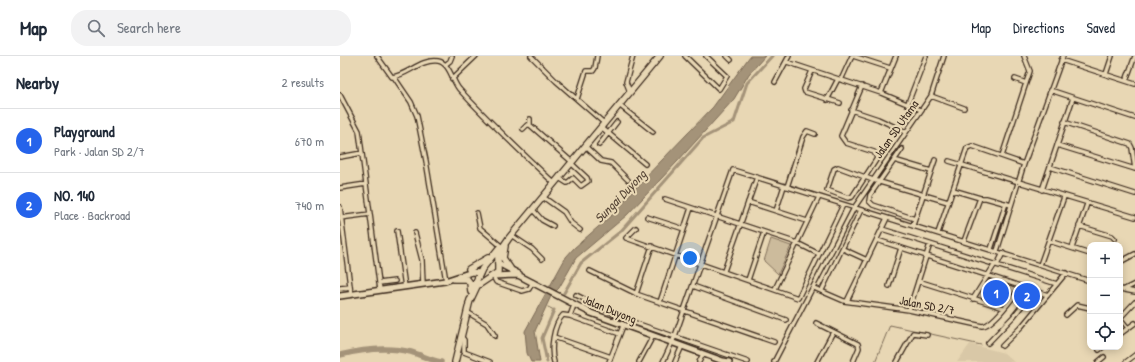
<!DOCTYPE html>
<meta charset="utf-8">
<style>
:root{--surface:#fff;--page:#f2f2f3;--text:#1f2937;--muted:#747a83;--line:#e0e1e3;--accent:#2563eb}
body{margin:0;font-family:"Patrick Hand",sans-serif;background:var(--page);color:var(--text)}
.controls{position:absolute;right:12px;bottom:12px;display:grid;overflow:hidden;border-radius:8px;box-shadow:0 2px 10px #0003}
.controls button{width:36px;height:36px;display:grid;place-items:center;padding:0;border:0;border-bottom:1px solid var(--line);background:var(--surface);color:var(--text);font:20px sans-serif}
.you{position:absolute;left:350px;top:202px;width:14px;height:14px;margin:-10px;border:3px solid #fff;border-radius:50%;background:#1a73e8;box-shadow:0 0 0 6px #1a73e833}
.badge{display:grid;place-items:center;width:26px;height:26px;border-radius:50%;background:var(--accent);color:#fff;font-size:13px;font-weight:700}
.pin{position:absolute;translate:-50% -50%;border:2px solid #fff;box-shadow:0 1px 4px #0006}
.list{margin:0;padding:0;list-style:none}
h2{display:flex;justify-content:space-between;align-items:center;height:52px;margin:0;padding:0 16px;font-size:17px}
h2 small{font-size:13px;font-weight:400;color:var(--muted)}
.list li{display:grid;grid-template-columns:26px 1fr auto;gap:12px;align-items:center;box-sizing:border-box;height:64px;padding:0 16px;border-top:1px solid var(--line)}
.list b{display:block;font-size:15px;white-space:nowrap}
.list p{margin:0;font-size:13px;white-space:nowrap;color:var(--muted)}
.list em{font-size:13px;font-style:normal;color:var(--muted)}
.icon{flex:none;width:22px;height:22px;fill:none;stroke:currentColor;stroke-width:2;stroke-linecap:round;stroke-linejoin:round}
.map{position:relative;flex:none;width:795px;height:306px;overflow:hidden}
header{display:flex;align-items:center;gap:24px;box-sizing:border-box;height:56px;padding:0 20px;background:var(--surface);border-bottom:1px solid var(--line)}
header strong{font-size:19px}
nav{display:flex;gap:22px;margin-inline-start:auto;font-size:14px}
.search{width:280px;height:36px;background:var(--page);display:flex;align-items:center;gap:10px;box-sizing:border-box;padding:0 14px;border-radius:16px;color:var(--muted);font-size:15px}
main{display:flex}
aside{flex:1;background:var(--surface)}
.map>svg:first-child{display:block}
</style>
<header>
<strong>Map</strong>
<div class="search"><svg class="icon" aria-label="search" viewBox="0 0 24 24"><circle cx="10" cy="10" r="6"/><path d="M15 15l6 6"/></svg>Search here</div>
<nav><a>Map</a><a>Directions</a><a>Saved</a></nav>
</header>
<main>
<aside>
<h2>Nearby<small>2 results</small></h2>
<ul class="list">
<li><span class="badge">1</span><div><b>Playground</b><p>Park · Jalan SD 2/7</p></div><em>670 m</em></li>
<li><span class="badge">2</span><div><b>NO. 140</b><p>Place · Backroad</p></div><em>740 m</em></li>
</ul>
</aside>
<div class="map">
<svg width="795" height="306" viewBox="0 0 795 306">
<rect width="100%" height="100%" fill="#e8d7b4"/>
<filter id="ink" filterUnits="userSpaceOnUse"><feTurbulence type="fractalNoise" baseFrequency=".025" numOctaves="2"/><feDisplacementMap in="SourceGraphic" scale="8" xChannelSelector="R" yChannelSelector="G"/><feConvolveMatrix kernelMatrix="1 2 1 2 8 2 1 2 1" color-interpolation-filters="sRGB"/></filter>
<g filter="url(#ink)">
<path fill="#d9c8a7" d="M630 288 664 297 674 306H617Z"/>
<path fill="#ccbb9c" stroke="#84725d" d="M431 183 451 190 438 218 424 205Z
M648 221 677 232 662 249 636 241Z"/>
<path fill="#a49379" stroke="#7a6955" d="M410 0H425L409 18 394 43 337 106 287 159 236 202 219 232 211 240 195 275 200 306H191L187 297 185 275 226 201 234 192 273 158 298 129 373 51Z"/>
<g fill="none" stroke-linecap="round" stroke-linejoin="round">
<path stroke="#7a6955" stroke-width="1" d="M208 251 214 254
M535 306 550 269 641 289"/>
<path stroke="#a49379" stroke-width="3" d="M224 237 241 207 281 175 363 82 394 66 407 27 432 0
M207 306 202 282 214 254"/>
<path stroke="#a49379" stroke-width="5.5" d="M0 299C24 293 47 290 71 296 81 299 90 304 101 306"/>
<g stroke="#3b2a1e" stroke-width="6">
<path id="minor" d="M37 0 52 21C68 19 80 3 98 5 110 7 112 25 119 33 149 66 182 97 214 127
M191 0 216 25 264 67
M345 0 379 33 387 20 366 0
M387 0 391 4
M513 0 550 12
M721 4 795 28
M447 6 541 37 581 54
M105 9 110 5 112 0
M472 15 464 33 465 36 500 47
M766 18 772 0
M54 21 71 46 77 60 86 105 106 225
M112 23 136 0
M675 23 686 27
M501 24 512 0
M786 25 795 0
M435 26 449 0
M522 30 501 80 506 87 534 96 537 102 536 104 512 141 508 142 487 134 494 113 498 111 533 124 608 146
M710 34 795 62
M290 36 286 26 293 0
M541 37 556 0
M0 39 19 75 40 234
M591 40 624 52
M237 43 246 15H253L255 12 257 0
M487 44 498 23
M568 47 586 0
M279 49 313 76
M511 54 538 63 566 76
M190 63V69L232 106
M724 66 790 88 792 92 795 113
M261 71 305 108
M183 73 187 69H190
M259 89 277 66
M717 89 795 113
M245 90 261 105 271 107 288 124
M562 93 530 139 529 145 533 149 575 163
M662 100 690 15 684 0
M0 101 22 97
M554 104 591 115
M609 105 795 161
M710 111 795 138
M219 122 227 127 233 122 241 130 248 125 247 122 231 107
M447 131 463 81 467 75 475 78
M0 132 26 128
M613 134 640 142
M702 134 733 42
M203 141 224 156 231 167 240 174
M325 143 457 187 479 198
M408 146 467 165
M0 151 11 238
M193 154 202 164 213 170
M436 155 444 130
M137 157 140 172 161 190
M307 161 344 173
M0 162 30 158
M573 169 595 104
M739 170 772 180 775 183
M296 172 286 182 458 242 503 149
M542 173 717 228
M57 175 65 231
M75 177 82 204 83 228
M598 177 627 92 632 90 684 108
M171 179 192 193 202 203
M537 184 708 239
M624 185 640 142H646L671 149
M709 185 750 198
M732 192 747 148
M503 193 527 204
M651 193 666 147
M657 195 684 108 723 0
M780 206 795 198
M657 209 663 197
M700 209 724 141
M250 215 299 239 434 286
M384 215 417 121
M153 220 156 226 182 235 189 233 193 226
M408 224 424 176
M578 225 664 252
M39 227 55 225
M353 230 446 264
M549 230 561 192
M0 232 10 231
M474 232 504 245 569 254 642 270C653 270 674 240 681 231
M435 233 479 141
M780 233 795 236
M785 233 795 228
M482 234 521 154
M296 238 312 190
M236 239 287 264 408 306
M633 243 655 208
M507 245 547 162
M320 246 351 152
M569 254 590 188
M127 256 147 268 155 280
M726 259 737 249 750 252
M230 260 280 278
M780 262 795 246
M780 262 788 272
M476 267 518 288 519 292 513 306
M780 278 795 267
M121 280 124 284V296L150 306
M214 281 271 301
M648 287 673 261 694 235
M662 290 682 270 726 217
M759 294 763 291
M214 306C210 294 213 269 223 259L230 260 234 249
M269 306 283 270
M299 306 313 280
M323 306 335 280 393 114 750 225
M335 306 342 290
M359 306 363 298
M434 306 514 152 591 40 604 0
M477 306 493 276
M557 306 573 277 587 279
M758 306 764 301
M786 306 795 299"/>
</g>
<g stroke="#3b2a1e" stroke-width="8">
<path id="secondary" d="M158 207 179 218
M153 220 178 219 251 257 383 305 389 306
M0 240 105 225 132 216 140 217"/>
</g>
<g stroke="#3b2a1e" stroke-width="8">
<path id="primary" d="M165 190 163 202 170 212
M129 213 148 202
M114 223H127L130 227 131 236
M133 232 142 213 159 192
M129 247 137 230 158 216V198L169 182 320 0
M115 306 130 244"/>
</g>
<use href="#minor" stroke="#e8d7b4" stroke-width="3.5"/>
<use href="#secondary" stroke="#e8d7b4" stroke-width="5"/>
<use href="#primary" stroke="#e8d7b4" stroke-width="5.5"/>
</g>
</g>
<g text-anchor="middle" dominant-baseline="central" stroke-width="4" stroke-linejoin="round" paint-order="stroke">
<g font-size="12" fill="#3b2a1e" stroke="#e8d7b4">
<text transform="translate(556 73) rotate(-55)">Jalan SD Utama</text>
<text transform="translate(587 249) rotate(11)">Jalan SD 2/7</text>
<text transform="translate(270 253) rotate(22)">Jalan Duyong</text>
</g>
<g font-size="13" font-style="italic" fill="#554435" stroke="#e8d7b4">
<text transform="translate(280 140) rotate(-46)">Sungai Duyong</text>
</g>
</g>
</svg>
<div class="controls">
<button>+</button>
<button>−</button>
<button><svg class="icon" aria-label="locate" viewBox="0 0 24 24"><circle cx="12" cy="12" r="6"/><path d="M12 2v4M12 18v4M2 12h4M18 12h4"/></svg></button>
</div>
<div class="you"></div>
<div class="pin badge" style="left:656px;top:237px">1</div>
<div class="pin badge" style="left:687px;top:240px">2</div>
</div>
</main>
